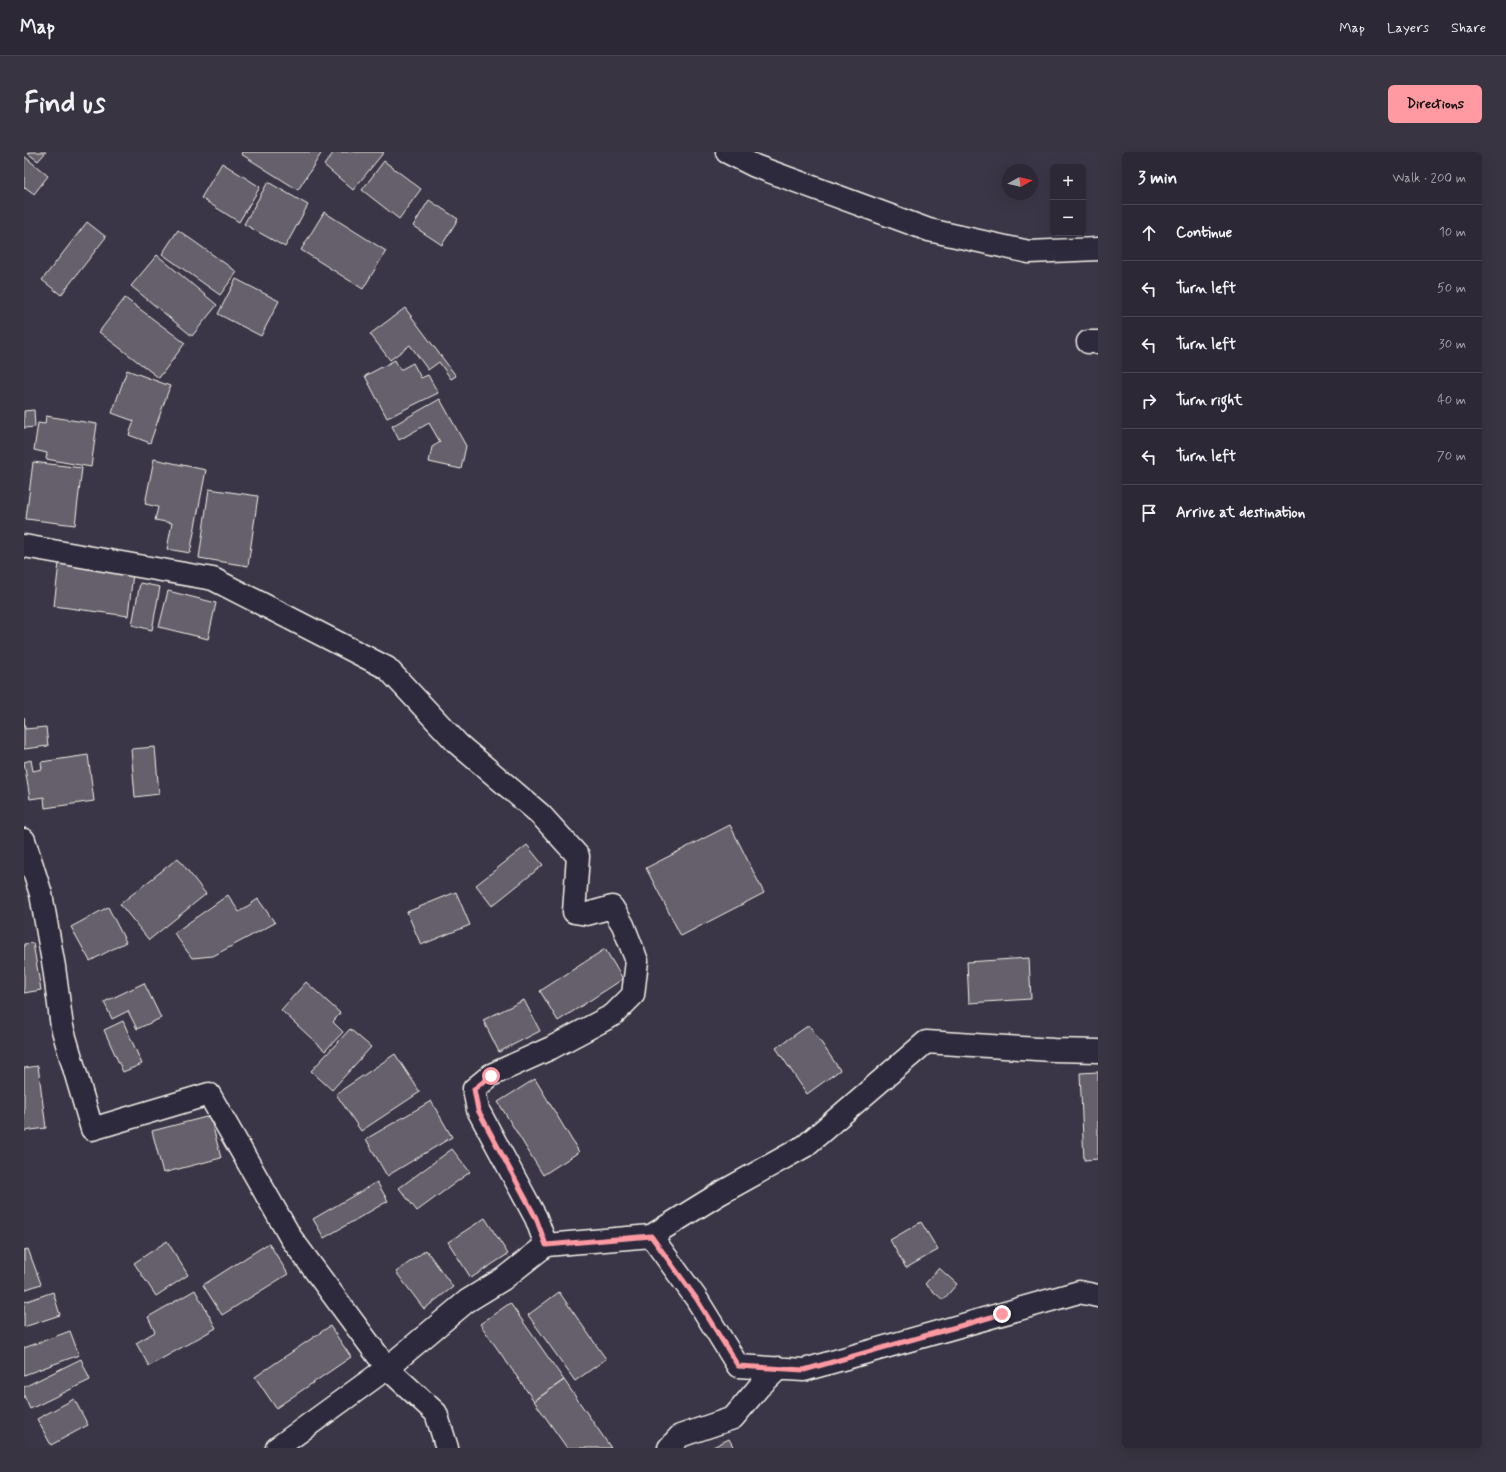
<!DOCTYPE html>
<meta charset="utf-8">
<style>
:root{--surface:#2c2835;--page:#383441;--text:#f1f3f6;--muted:#a6a6ad;--line:#484450;--accent:#ff9aa2}
body{margin:0;font-family:Mynerve,sans-serif;background:var(--page);color:var(--text)}
.controls{position:absolute;right:12px;top:12px;display:grid;overflow:hidden;border-radius:6px;box-shadow:0 4px 16px #0002}
.controls button{width:36px;height:36px;display:grid;place-items:center;padding:0;border:0;border-bottom:1px solid var(--line);background:var(--surface);color:var(--text);font:20px sans-serif}
.compass{position:absolute;left:978px;top:12px;width:36px;height:36px;border-radius:50%;background:var(--surface);box-shadow:0 4px 16px #0002;rotate:82deg}
.stop{position:absolute;width:12px;height:12px;margin:-9px;border:3px solid #ff9aa2;border-radius:50%;background:#fff}
.stop.end{background:#ff9aa2;border-color:#fff;box-shadow:0 1px 4px #0008}
.list{margin:0;padding:0;list-style:none}
h2{display:flex;justify-content:space-between;align-items:center;height:52px;margin:0;padding:0 16px;font-size:17px}
h2 small{font-size:13px;font-weight:400;color:var(--muted)}
.list li{display:grid;grid-template-columns:26px 1fr auto;gap:12px;align-items:center;box-sizing:border-box;height:56px;padding:0 16px;border-top:1px solid var(--line)}
.list b{display:block;font-size:15px;white-space:nowrap}
.list em{font-size:13px;font-style:normal;color:var(--muted)}
.icon{flex:none;width:22px;height:22px;fill:none;stroke:currentColor;stroke-width:2;stroke-linecap:round;stroke-linejoin:round}
.map{position:relative;flex:none;width:1074px;height:1296px;overflow:hidden;border-radius:6px}
header{display:flex;align-items:center;gap:24px;box-sizing:border-box;height:56px;padding:0 20px;background:var(--surface);border-bottom:1px solid var(--line)}
header strong{font-size:19px}
nav{display:flex;gap:22px;margin-inline-start:auto;font-size:14px}
.intro{display:flex;align-items:center;justify-content:space-between;box-sizing:border-box;height:96px;padding:0 24px}
h1{margin:0;font-size:28px}
.button{padding:10px 18px;border-radius:6px;background:var(--accent);color:#111;font-size:14px;font-weight:700}
main{display:flex;gap:24px;padding:0 24px}
aside{flex:1;background:var(--surface);border-radius:6px;box-shadow:0 4px 16px #0002}
.map>svg:first-child{display:block}
</style>
<header>
<strong>Map</strong>
<nav><a>Map</a><a>Layers</a><a>Share</a></nav>
</header>
<div class="intro"><h1>Find us</h1><a class="button">Directions</a></div>
<main>
<div class="map">
<svg width="1074" height="1296" viewBox="0 0 1074 1296">
<rect width="100%" height="100%" fill="#3b3647"/>
<filter id="ink" filterUnits="userSpaceOnUse"><feTurbulence type="fractalNoise" baseFrequency=".025" numOctaves="2"/><feDisplacementMap in="SourceGraphic" scale="8" xChannelSelector="R" yChannelSelector="G"/><feConvolveMatrix kernelMatrix="1 2 1 2 8 2 1 2 1" color-interpolation-filters="sRGB"/></filter>
<g filter="url(#ink)">
<path fill="#65616c" stroke="#f4f1e8" d="M2 0H22L14 9Z
M218 0H298L274 38 217 2Z
M310 0H360L329 38 300 13Z
M0 4 24 24 10 42 1 35 0 37Z
M360 9 397 37 375 67 338 38Z
M198 11 236 35 215 70 177 46Z
M244 30 284 53 261 95 220 72Z
M405 48 434 67 418 93 389 74Z
M300 60 362 99 339 137 277 98Z
M63 70 82 85 37 143 18 128Z
M154 78 213 120 196 143 138 102Z
M133 103 193 153 168 184 107 134Z
M212 127 255 149 237 184 194 162Z
M101 146 161 191 135 226 75 180Z
M381 156 432 224 427 227 415 210 404 218 386 193 366 208 346 182Z
M371 208 376 218 389 211 397 226 404 223 414 241 363 266 341 224Z
M103 218 146 234 126 291 105 283 110 269 88 261Z
M416 247 442 294 437 317 405 310 408 295 416 290 405 271 375 288 368 274Z
M10 258 11 275 0 276V259Z
M22 264 73 272 67 315 22 307 23 301 10 298 14 271 21 272Z
M130 307 182 318 166 401 143 397 148 371 131 368 134 355 121 352Z
M9 310 58 316 51 373 2 367Z
M185 337 234 344 224 414 175 406Z
M35 411 109 421 104 464 30 454Z
M116 431 136 435 128 478 108 473Z
M144 439 192 451 184 487 135 475Z
M0 565 1 577 22 575 24 594 0 597Z
M131 595 135 642 111 645 107 597Z
M64 603 70 649 21 656 20 645 6 647 0 610 7 608 9 619 18 617 17 610Z
M706 673 740 741 657 784 622 716Z
M503 693 519 713 468 754 452 733Z
M154 706 182 742 125 788 96 752Z
M432 740 446 773 397 793 383 760Z
M204 743 215 760 234 747 251 771 189 804 168 806 150 781Z
M84 755 102 790 66 809 47 775Z
M9 791 17 838 0 841V792Z
M581 797 599 827 534 869 516 839Z
M1005 806 1007 847 945 851 943 810Z
M282 830 316 861 309 870 319 880 301 899 257 858Z
M120 831 137 866 113 877 104 859 88 867 80 850Z
M500 848 516 879 475 900 459 868Z
M99 869 118 912 99 920 80 878Z
M785 873 816 918 783 942 752 896Z
M326 877 347 895 308 938 287 919Z
M371 902 396 940 337 979 312 942Z
M14 914 22 976 0 979V916Z
M1074 920V1007L1060 1008 1056 921Z
M511 927 555 1000 519 1023 474 950Z
M407 949 428 985 363 1024 342 987Z
M186 964 197 1006 139 1021 128 979Z
M428 997 446 1020 393 1059 375 1036Z
M353 1030 364 1049 300 1086 289 1067Z
M461 1066 484 1102 447 1126 424 1090Z
M897 1070 914 1098 882 1116 866 1088Z
M143 1089 164 1123 132 1144 110 1111Z
M245 1091 264 1122 198 1163 179 1133Z
M4 1097 17 1132 0 1138V1098Z
M402 1098 429 1135 400 1157 372 1120Z
M915 1116 933 1132 919 1148 901 1132Z
M171 1138 192 1176 125 1214 112 1191 131 1180 124 1165Z
M29 1140 36 1163 0 1175V1150Z
M535 1140 582 1207 551 1229 504 1163Z
M486 1151 540 1228 510 1249 456 1172Z
M306 1174 327 1205 252 1256 231 1225Z
M46 1179 55 1203 0 1223V1196Z
M57 1207 66 1228 6 1257 0 1244V1235Z
M540 1228 587 1296H543L510 1249Z
M50 1247 64 1273 27 1293 13 1267Z
M705 1287 710 1296H687Z"/>
<g fill="none" stroke-linecap="round" stroke-linejoin="round">
<g stroke="#f4f1e8" stroke-width="25">
<path id="street" d="M1064 190H1074
M0 394 189 427 363 516 434 592 516 662 554 704 550 760 563 762 588 755 599 773 613 809 609 843 589 863 527 896 467 923 450 937 454 958 512 1066 522 1093
M0 688 17 742 30 815 38 875 68 977 185 942 267 1086 363 1216 412 1261 423 1296
M627 1084 695 1042 781 994 902 890 1029 898 1074 899
M253 1296 363 1216 443 1149 479 1127 522 1093 627 1084 672 1146 714 1214 780 1218 1055 1140 1074 1144
M645 1296 656 1284 709 1266 735 1235 755 1216"/>
</g>
<g stroke="#f4f1e8" stroke-width="25">
<path id="secondary" d="M703 0 731 14 905 78 1005 100 1074 97"/>
</g>
<use href="#street" stroke="#2f2a3d" stroke-width="22"/>
<use href="#secondary" stroke="#2f2a3d" stroke-width="22"/>
</g>
</g>
<g fill="none" stroke-linecap="round" stroke-linejoin="round" filter="url(#ink)">
<path stroke="#ff9aa2" stroke-width="5" d="M467 924 450 937 454 958 512 1066 522 1093 627 1084 672 1146 714 1214 780 1218 978 1162"/>
</g>
</svg>
<div class="controls">
<button>+</button>
<button>−</button>
</div>
<svg class="compass" viewBox="-18 -18 36 36"><path d="M0-13l5 13h-10z" fill="#e53935"/><path d="M0 13l5-13h-10z" fill="#a6a6ad"/></svg>
<div class="stop" style="left:467px;top:924px"></div>
<div class="stop end" style="left:978px;top:1162px"></div>
</div>
<aside>
<h2>3 min<small>Walk · 200 m</small></h2>
<ul class="list">
<li><svg class="icon" aria-label="ahead" viewBox="0 0 24 24"><path d="M12 20V5M6 11l6-6 6 6"/></svg><div><b>Continue</b></div><em>10 m</em></li>
<li><svg class="icon" aria-label="left" viewBox="0 0 24 24"><path d="M17 20v-9H6M10 6l-5 5 5 5"/></svg><div><b>Turn left</b></div><em>50 m</em></li>
<li><svg class="icon" aria-label="left" viewBox="0 0 24 24"><path d="M17 20v-9H6M10 6l-5 5 5 5"/></svg><div><b>Turn left</b></div><em>30 m</em></li>
<li><svg class="icon" aria-label="right" viewBox="0 0 24 24"><path d="M7 20v-9h11M14 6l5 5-5 5"/></svg><div><b>Turn right</b></div><em>40 m</em></li>
<li><svg class="icon" aria-label="left" viewBox="0 0 24 24"><path d="M17 20v-9H6M10 6l-5 5 5 5"/></svg><div><b>Turn left</b></div><em>70 m</em></li>
<li><svg class="icon" aria-label="arrive" viewBox="0 0 24 24"><path d="M6 21V4h12l-3 4 3 4H6"/></svg><div><b>Arrive at destination</b></div></li>
</ul>
</aside>
</main>
